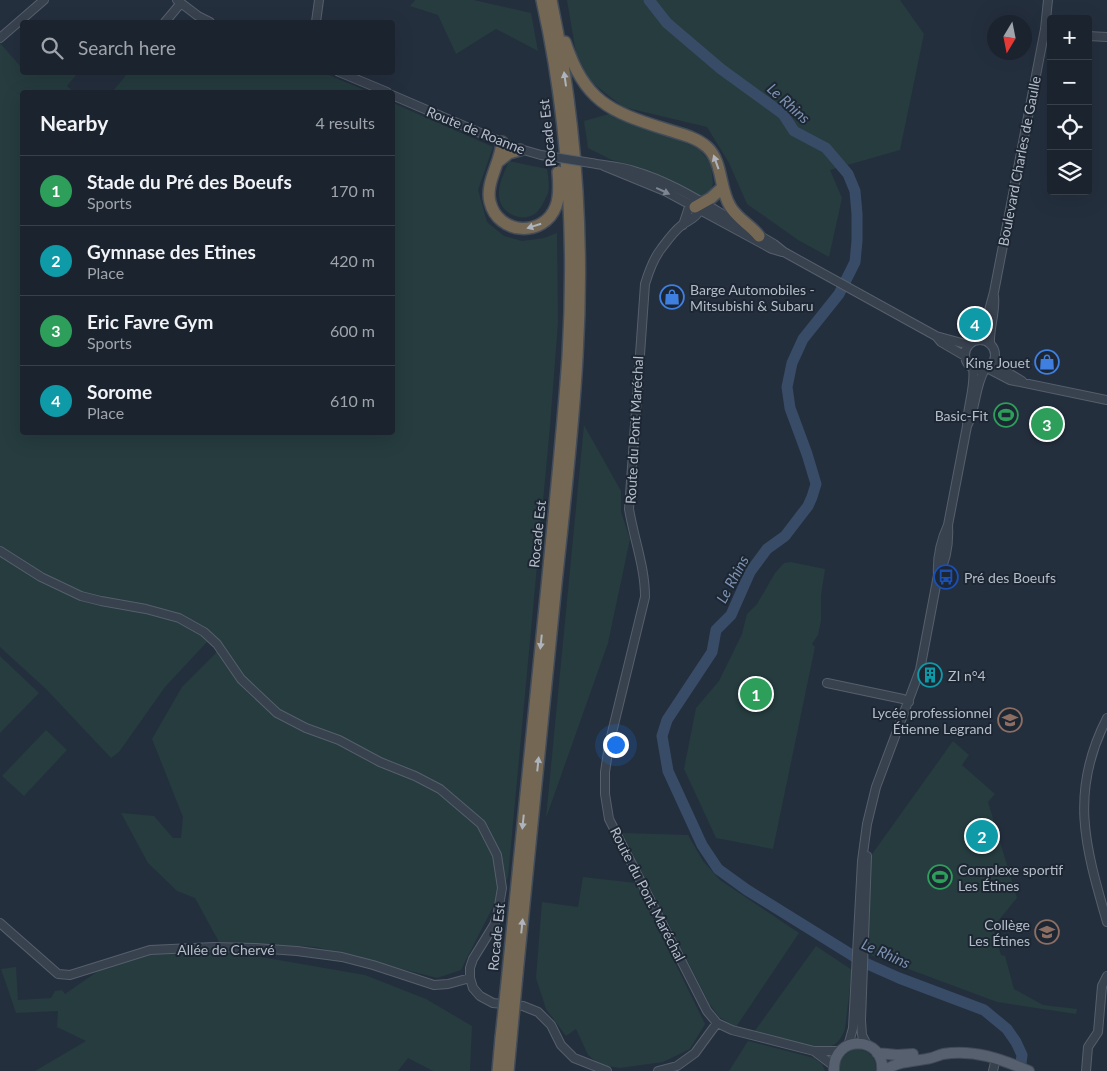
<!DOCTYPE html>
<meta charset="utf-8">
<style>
:root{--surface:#1b232e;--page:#242b36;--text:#f1f3f6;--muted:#a0a4aa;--line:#39404a;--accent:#2563eb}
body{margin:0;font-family:Lato,sans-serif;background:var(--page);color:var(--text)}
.controls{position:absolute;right:15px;top:15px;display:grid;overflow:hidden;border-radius:5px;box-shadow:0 5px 20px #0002}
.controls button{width:45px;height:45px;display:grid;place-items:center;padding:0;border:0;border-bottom:1px solid var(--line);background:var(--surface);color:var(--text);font:25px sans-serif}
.compass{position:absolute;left:987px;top:15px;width:45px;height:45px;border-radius:50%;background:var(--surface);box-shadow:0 5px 20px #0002;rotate:190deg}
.you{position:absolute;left:615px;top:744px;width:18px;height:18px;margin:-12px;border:4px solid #fff;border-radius:50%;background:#1a73e8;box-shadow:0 0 0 8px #1a73e833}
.badge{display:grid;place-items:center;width:32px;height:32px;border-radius:50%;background:var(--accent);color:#fff;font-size:16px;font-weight:700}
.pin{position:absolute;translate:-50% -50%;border:2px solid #fff;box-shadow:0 1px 5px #0006}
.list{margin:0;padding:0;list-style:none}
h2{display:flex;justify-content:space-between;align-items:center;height:65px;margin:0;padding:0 20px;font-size:21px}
h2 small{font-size:16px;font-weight:400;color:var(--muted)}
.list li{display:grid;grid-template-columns:32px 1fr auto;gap:15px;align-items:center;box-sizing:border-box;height:70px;padding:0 20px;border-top:1px solid var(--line)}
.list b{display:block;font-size:19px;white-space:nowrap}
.list p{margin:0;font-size:16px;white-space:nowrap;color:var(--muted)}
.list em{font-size:16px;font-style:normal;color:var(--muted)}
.icon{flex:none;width:28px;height:28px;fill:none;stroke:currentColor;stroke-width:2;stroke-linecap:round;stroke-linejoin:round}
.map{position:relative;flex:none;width:1107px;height:1071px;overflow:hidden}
.search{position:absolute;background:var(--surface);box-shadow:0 5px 20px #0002;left:20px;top:20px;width:375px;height:55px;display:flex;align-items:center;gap:12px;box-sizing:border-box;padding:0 18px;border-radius:5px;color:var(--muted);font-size:19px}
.panel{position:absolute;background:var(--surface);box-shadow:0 5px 20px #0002;left:20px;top:90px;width:375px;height:345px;border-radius:5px}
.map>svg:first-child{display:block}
</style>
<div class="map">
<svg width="1107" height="1071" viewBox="0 0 1107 1071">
<rect width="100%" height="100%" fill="#242f3e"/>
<path fill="#263c3f" d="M415 0H474L531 13 538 51 496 29 456 54 438 15 410 6Z
M567 0H900L924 34 900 150 830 170 842 198 829 257 798 240 747 204 729 163 707 127 623 107 590 81 576 53Z
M0 43 22 68V72H75L77 74 67 86 74 92H22V432H392L393 103 493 147 478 190 487 222 504 236 522 241 544 238 557 233 558 323 550 426 508 877 461 970 437 978 316 947 219 942 195 898 177 891 148 863 121 813 154 816 173 838H181L183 817 152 739 182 687 218 651 207 642 165 687 119 752 111 758 46 689 0 647Z
M128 73H324L369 92H112Z
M609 114 698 148 711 164 713 184 710 192 702 197 651 171 612 160 588 148 584 121Z
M509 161 547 169C548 176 550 186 548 193 546 198 540 210 536 213 522 224 499 213 499 195 498 183 505 172 509 161Z
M584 425 621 491V512L630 539 608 643 546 818Z
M791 562 825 569 821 596V621L818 635 812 644 815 647 773 849 716 838 684 769 696 708 719 681 742 634 747 614 757 604 775 573 784 563Z
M0 656 39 693 0 733Z
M46 730 67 750 24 796 2 776Z
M953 741 969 755 962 765 995 794 988 802 1017 898 993 927 1001 955 1005 956 1014 989 1043 1005 1077 1009 1076 1014 997 1002 868 954 870 857Z
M622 833 688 835 703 861 720 880 799 933 736 1027 719 1017 709 1003Z
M583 877 636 883 705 1024 690 1049 663 1062 620 1068 600 1065 588 1055 576 1029 566 1036 546 1009 536 978 542 902 578 907Z
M816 946 852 970 845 1029C842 1037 837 1046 827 1047 813 1050 770 1036 754 1032Z
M232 952 365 975 426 999 472 1026 470 1071H433L408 1058 398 1071H35L86 1041 57 1027 58 1011 16 1013 1 969 16 967 18 1000 51 998 55 991 62 990 65 994 98 971 152 953Z
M748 1041 814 1058 822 1064 825 1071H729Z
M856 1049C869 1050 877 1058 876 1071H839C839 1060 845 1052 856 1049Z"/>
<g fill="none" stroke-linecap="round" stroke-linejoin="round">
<path stroke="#394c67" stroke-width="11" d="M649 0 667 23 721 69 783 114 794 131 826 148 848 174 855 191 857 214V241L855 262 839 294 803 339 792 363 787 387 790 408 807 454 816 484 812 497 808 506 785 536 767 549 750 572 731 615 716 630 712 652 667 720 662 736 668 771 702 845 718 869 747 890 863 962 899 978 984 1010 1007 1029 1016 1042 1022 1055 1020 1071"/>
<g stroke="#565f6c" stroke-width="10">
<path id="minor" d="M177 0 198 16 210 22
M165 22 181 3
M316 22 319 0
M1088 36 1107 37
M0 38 44 0
M339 72 387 92
M392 95 513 147 541 155
M591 163C606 166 619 166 634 171 673 182 709 207 745 227
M604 166 665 191 772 249 782 252
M702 203C700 216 691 219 682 225 674 231 667 241 661 249 653 259 649 271 645 284L629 509C634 539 645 567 645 597L609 745 605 772V794L609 819 707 1011 717 1023 732 1030 814 1051H840
M683 225 690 204
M757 234 774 244 784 252 936 336 969 345
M936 336 941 342 965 356
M979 340 984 329 994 292 1045 29 1048 0
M965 355a15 15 0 1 1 30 0a15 15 0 1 1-30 0Z
M990 344C989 328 996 312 994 296
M995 359 1002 369 1022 381
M987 368 1010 380 1107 400
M968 424C976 407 975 386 985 369
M0 551 41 577 81 596 101 601 146 609 179 618 204 632 217 644 241 679 277 713 306 728 339 740 380 762 415 776 440 789 481 824 497 855 502 888 497 917 494 925 473 959 470 968V978L473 988 480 996 493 1003 523 1006 538 1012 551 1025 561 1045 574 1058 607 1071
M938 575C947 560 949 542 948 525L967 426C967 407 976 385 973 368
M827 683 903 699 909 702
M1107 718C1069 792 1085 846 1107 922
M0 923 58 974 70 975 150 950 214 947 255 948 297 951 342 957 373 965 434 985 448 984 470 978
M867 1045 862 1035 861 1020 867 856
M848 1046 853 1028 862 861 867 824 876 787 920 670 938 575C937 558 941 540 948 525
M814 1051 834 1066
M658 1071 677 1066 695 1053 717 1023
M993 1071 996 1058
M1086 1071 1088 1047 1098 1032 1102 986 1107 976"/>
</g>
<g stroke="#414a57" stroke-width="12">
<path id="major" d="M877 1053 897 1055 913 1054
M834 1071C832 1034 885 1035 882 1071
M884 1071C899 1060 914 1062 931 1058 935 1057 939 1055 943 1054 974 1049 1001 1059 1029 1071"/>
</g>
<g stroke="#434c59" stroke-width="14">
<path id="highway" d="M565 42C585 101 608 111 665 129 680 134 696 137 707 147 723 162 719 188 730 206 737 219 751 225 759 236
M502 142C501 162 485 183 490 202 498 235 544 238 556 206 560 195 559 183 558 172
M499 161 509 153 520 150
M695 207 711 198 723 187
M508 973C521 841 534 709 548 577 555 504 563 430 568 357 575 238 568 116 542 0
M517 974C530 844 543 713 556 583 564 508 573 433 577 357 584 238 576 117 551 0
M498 1071 501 1038
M508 1071 511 1039"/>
</g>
<use href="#minor" stroke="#38414e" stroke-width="8"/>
<use href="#major" stroke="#56606e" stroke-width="10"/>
<use href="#highway" stroke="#746855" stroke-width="11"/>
<g stroke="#565f6c" stroke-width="10" stroke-linecap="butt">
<path id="minor-bridge" d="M541 155 591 163"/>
</g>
<g stroke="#434c59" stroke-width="14" stroke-linecap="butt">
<path id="highway-bridge" d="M501 1038 508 973
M511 1039 517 974"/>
</g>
<use href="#minor-bridge" stroke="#38414e" stroke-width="8"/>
<use href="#highway-bridge" stroke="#746855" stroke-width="11"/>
</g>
<defs><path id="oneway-solid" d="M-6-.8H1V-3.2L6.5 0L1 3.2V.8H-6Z" transform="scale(1.25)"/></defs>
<g fill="#aeb4bd">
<use href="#oneway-solid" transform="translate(565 79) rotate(-98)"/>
<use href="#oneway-solid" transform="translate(716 162) rotate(-110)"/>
<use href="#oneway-solid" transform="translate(534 226) rotate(163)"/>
<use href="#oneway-solid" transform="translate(541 642) rotate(96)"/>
<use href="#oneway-solid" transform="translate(538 764) rotate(-84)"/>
<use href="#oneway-solid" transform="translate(523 822) rotate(96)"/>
<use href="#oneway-solid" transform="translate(522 926) rotate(-84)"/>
</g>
<use fill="#7c8592" href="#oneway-solid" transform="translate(663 191) rotate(25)"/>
<defs>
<g id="shop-ring" transform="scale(1.25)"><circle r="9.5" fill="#1d2633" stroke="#3f7fe0" stroke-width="1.5"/><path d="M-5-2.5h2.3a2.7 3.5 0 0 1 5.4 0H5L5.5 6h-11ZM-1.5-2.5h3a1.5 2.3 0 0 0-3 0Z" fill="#3f7fe0"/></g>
<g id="stadium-ring" transform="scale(1.25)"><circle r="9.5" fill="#1d2633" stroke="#2e9e5b" stroke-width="1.5"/><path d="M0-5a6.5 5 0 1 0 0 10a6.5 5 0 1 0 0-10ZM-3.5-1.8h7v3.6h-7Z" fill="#2e9e5b"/></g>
<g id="bus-ring" transform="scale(1.25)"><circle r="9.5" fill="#1d2633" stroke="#1a4fb4" stroke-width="1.5"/><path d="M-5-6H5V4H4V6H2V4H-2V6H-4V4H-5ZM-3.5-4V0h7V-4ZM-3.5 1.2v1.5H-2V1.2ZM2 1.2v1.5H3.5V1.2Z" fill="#1a4fb4"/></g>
<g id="building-ring" transform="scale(1.25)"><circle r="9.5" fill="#1d2633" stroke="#0f9aa8" stroke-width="1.5"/><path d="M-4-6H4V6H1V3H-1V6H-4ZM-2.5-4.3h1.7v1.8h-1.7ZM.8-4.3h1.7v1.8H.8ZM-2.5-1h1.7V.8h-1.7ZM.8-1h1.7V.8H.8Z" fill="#0f9aa8"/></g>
<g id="school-ring" transform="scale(1.25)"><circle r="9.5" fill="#1d2633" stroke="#8d6e63" stroke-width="1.5"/><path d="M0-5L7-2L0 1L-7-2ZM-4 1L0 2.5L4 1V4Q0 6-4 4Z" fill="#8d6e63"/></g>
</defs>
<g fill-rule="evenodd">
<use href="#shop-ring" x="672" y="297"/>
<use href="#shop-ring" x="1047" y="362"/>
<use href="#stadium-ring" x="1006" y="415"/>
<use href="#bus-ring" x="946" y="577"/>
<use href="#building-ring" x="930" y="675"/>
<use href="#school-ring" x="1010" y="720"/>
<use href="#stadium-ring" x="940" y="877"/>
<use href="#school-ring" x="1047" y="932"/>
</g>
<g text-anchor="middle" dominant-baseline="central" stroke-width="4" stroke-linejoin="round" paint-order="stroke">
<g font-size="14" fill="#b4bcc9" stroke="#1d2633">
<text transform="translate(476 130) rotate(22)">Route de Roanne</text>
<text transform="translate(547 133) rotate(-96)">Rocade Est</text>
<text transform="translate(1019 161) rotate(-79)">Boulevard Charles de Gaulle</text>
<text transform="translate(634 430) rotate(-87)">Route du Pont Maréchal</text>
<text transform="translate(537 534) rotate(-84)">Rocade Est</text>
<text transform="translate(648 894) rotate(63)">Route du Pont Maréchal</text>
<text transform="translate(496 937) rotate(-84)">Rocade Est</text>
<text x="226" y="949">Allée de Chervé</text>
</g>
<g font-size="14" fill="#b4bcc9" stroke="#1d2633" text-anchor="start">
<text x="690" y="289">Barge Automobiles -<tspan x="690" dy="16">Mitsubishi &amp; Subaru</tspan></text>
<text x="1030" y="362" text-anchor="end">King Jouet</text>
<text x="988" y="415" text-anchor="end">Basic-Fit</text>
<text x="964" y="577">Pré des Boeufs</text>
<text x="948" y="675">ZI n°4</text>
<text x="992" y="712" text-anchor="end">Lycée professionnel<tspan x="992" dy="16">Étienne Legrand</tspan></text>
<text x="958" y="869">Complexe sportif<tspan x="958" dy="16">Les Étines</tspan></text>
<text x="1030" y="924" text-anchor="end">Collège<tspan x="1030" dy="16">Les Étines</tspan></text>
</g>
<g font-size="15" font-style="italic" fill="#7c92b1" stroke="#1d2633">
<text transform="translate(789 103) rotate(42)">Le Rhins</text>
<text transform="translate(732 579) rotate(-62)">Le Rhins</text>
<text transform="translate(886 953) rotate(24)">Le Rhins</text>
</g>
</g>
</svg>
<div class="controls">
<button>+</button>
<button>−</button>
<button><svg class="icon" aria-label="locate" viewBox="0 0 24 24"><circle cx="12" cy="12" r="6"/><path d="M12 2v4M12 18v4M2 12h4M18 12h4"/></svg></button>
<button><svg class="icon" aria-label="layers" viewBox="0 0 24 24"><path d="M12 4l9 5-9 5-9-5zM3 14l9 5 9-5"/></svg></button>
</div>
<svg class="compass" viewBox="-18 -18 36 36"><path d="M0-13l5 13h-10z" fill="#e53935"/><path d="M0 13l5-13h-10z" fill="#a0a4aa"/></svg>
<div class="you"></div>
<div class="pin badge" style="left:756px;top:694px;background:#2e9e5b">1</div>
<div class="pin badge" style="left:982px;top:836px;background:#0f9aa8">2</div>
<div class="pin badge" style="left:1047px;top:424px;background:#2e9e5b">3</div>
<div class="pin badge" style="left:975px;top:324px;background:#0f9aa8">4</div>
<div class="search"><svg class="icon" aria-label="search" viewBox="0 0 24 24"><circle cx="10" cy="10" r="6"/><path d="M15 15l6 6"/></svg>Search here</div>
<section class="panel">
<h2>Nearby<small>4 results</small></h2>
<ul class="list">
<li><span class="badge" style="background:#2e9e5b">1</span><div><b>Stade du Pré des Boeufs</b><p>Sports</p></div><em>170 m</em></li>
<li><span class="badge" style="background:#0f9aa8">2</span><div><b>Gymnase des Etines</b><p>Place</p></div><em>420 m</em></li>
<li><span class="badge" style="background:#2e9e5b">3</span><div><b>Eric Favre Gym</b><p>Sports</p></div><em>600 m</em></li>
<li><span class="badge" style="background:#0f9aa8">4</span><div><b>Sorome</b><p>Place</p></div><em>610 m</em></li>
</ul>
</section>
</div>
